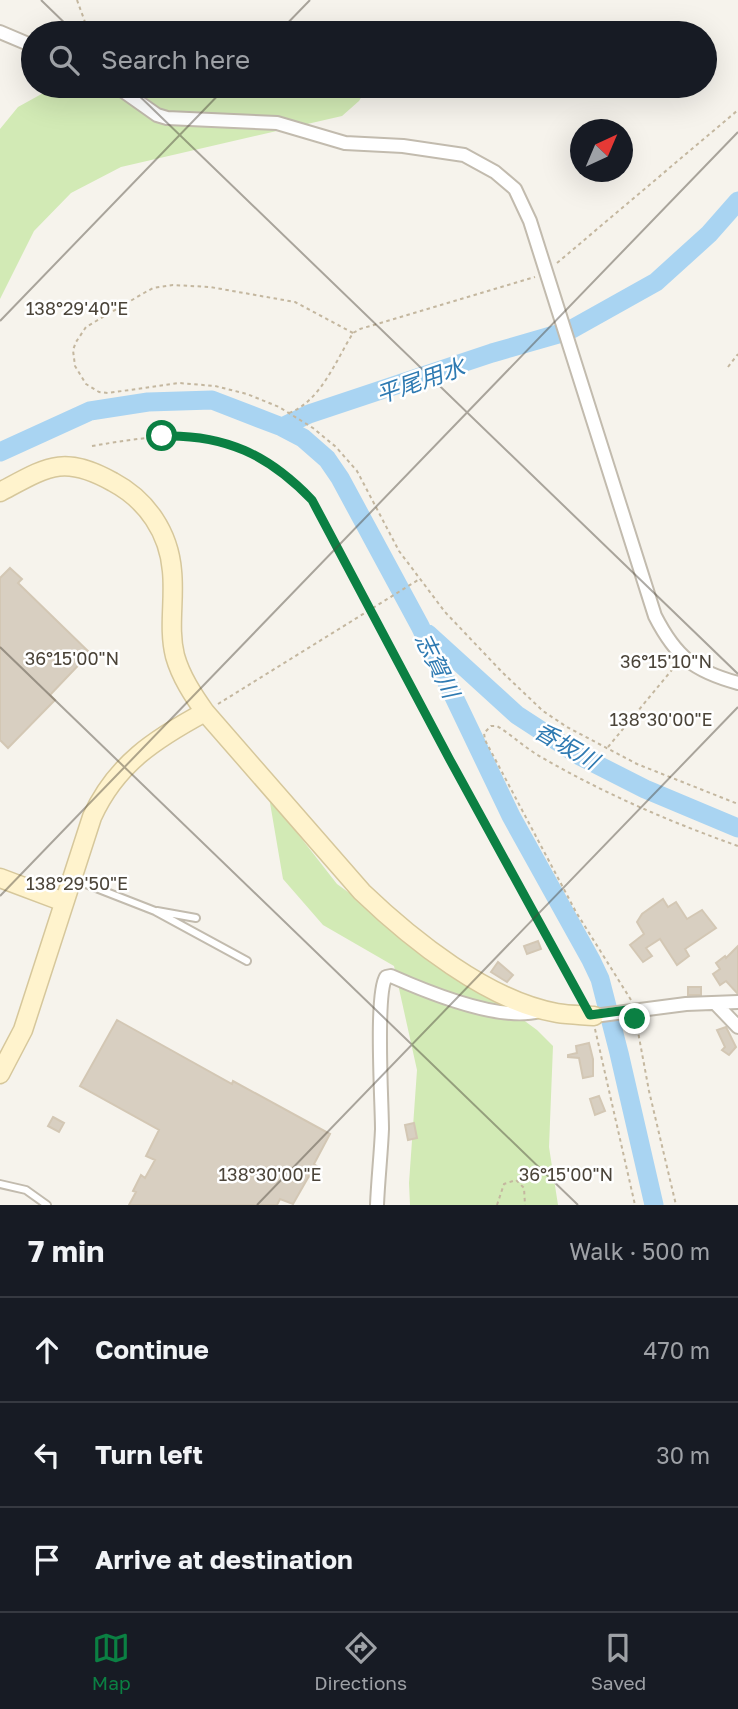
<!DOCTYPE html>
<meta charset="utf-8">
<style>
:root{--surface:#171b24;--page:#20242c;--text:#f1f3f6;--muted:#9ea1a6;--line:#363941;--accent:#0b8043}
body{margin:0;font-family:"Golos Text","Noto Sans JP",sans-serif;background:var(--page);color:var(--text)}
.compass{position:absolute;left:570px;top:119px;width:63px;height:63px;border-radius:50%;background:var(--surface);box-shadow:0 7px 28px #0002;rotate:44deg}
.stop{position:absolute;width:21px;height:21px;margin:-16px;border:5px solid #0b8043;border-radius:50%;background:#fff}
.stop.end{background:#0b8043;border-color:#fff;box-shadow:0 2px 7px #0008}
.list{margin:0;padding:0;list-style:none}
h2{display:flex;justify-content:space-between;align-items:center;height:91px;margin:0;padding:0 28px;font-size:30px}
h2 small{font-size:23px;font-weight:400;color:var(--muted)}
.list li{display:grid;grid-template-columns:46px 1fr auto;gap:21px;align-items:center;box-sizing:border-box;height:105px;padding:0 28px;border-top:2px solid var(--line)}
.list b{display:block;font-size:26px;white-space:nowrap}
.list em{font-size:23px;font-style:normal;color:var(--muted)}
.icon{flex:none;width:38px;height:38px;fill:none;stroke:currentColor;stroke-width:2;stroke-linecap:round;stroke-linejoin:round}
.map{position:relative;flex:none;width:738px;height:1205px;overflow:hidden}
.search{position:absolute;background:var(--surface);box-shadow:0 7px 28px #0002;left:21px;right:21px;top:21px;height:77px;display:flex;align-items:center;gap:18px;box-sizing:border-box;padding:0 24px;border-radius:38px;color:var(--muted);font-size:26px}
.sheet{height:406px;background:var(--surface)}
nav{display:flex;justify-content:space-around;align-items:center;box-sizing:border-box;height:98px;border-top:2px solid var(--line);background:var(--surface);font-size:19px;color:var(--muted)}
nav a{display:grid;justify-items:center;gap:4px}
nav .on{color:var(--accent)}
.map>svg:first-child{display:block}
</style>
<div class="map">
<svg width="738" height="1205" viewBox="0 0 738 1205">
<rect width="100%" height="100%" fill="#f6f3ec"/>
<path fill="#d2eab5" d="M56 86H368L359 101 342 116 121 167 71 193 34 231 0 299V129L18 107Z
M269 797 337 884 537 1030 553 1046 549 1147 558 1205H410L409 1183 417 1070 394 966 323 925 283 879Z"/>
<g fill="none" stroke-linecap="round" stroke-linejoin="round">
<path stroke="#a9d4f2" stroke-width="19" d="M572 329 656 282 709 234 738 201
M282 427 309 414 492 353 558 334
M0 452 90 411 148 402 212 400 282 427 303 438 327 459 340 478 420 626 511 816 591 960 600 979 619 1053 654 1205
M428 634 517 715 580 756 645 789 738 828"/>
</g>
<path fill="#d8cfc1" stroke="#d3c7b4" stroke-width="2" d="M10 568 22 579 18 583 90 653 50 695 55 700 8 748 0 740V578Z
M663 899 668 907 676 902 687 919 702 910 716 928 685 949 689 956 677 965 660 939 646 948 652 956 643 962 630 945 644 934 637 922 642 914Z
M538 941 541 949 527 954 524 946Z
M738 946V993H737L726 981 720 985 713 974 720 969 716 963 725 956 726 958Z
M498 962 513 975 507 982 491 972Z
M688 987H701V995H688Z
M117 1020 232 1084 233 1081 330 1134 314 1164 318 1167 314 1176 312 1178 309 1176 293 1204 280 1199 277 1205H129L136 1192 133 1191 141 1175 145 1178 155 1160 146 1156 159 1130 80 1086Z
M726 1027 736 1047 729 1055 722 1050 725 1047 717 1030Z
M589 1043 593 1059V1076L583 1078 579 1058 568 1057V1055L577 1053 576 1046Z
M599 1096 605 1111 595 1115 590 1099Z
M53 1117 64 1123 59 1132 48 1126Z
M414 1123 417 1138 408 1140 405 1125Z"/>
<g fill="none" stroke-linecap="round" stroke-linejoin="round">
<g stroke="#c2bbae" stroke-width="10">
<path id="lane" d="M73 879 155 911 247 961
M157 911 196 918
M0 1184 26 1190 47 1205"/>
</g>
<g stroke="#c2bbae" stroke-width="16">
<path id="street" d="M0 32 33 46
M116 86 157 115 167 118 277 123 345 143 403 146 464 155 495 172 515 189 530 221 655 616C676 657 694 671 738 683
M715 1003 738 1027
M594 1016 686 1004 738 1002
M377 1205C378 1180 381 1154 382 1129 382 1103 375 994 386 977L391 976C427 992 500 1022 539 1011"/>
</g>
<g stroke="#d6c79b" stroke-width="21">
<path id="secondary" d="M0 492C47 467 63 454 113 482 147 500 169 533 172 571 175 600 168 628 175 656 181 677 193 695 205 712L362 892C411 939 488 1001 557 1013 569 1015 582 1015 594 1016
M0 878 64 902
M0 1074 23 1030 92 817C116 764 155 739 205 712"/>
</g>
<path stroke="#c4b79f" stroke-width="2" stroke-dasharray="3.5 3.5" stroke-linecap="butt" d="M77 0 89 33
M557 263 738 110
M353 333 295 302 210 287 173 285 153 288 144 293 86 327 76 342 73 350 75 366 86 384 99 392 108 393 179 383 215 386 247 394 279 407 313 428 336 447 357 471 399 551 445 612 502 672 543 711 567 727 637 764 738 804
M728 367 738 354
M289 413C321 401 336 360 353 333L360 329 535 277
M92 446C185 430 242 426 311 500L531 909 584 1001
M218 704 418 580
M608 747 676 665
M631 1000 576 912 485 740 484 733 491 726H497C512 735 525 748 541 757 603 793 670 822 738 846
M636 1021 649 1091 676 1205
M595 1029 635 1205
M497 1205 504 1184 516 1180 524 1188 525 1205"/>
<use href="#lane" stroke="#fff" stroke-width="6"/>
<use href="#street" stroke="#fff" stroke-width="12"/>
<use href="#secondary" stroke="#fff3cd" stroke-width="18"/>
</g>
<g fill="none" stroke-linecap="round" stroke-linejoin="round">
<path stroke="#0b8043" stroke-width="9" d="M162 436C225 434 269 455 312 500L450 760 590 1015 635 1009V1019"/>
</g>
<path fill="none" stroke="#4b4439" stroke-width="2" stroke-opacity="0.45" d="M41 0 75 33M278 33 310 0M129 86 738 674M0 321 227 86M0 647 578 1205M0 896 738 132M257 1205 738 707"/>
<g text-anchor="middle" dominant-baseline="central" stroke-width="5" stroke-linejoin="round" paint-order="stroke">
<g font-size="23" font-style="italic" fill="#2e7ab2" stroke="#fff">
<text transform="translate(420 380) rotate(-19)">平尾用水</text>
<text transform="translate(438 665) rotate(64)">志賀川</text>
<text transform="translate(567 745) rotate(30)">香坂川</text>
</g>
</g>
<g font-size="18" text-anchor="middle" fill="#4b4439" stroke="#fff" stroke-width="5" stroke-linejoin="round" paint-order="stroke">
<text x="77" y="315">138°29'40"E</text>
<text x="72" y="665">36°15'00"N</text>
<text x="666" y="668">36°15'10"N</text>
<text x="661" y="726">138°30'00"E</text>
<text x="77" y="890">138°29'50"E</text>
<text x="270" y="1181">138°30'00"E</text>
<text x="566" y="1181">36°15'00"N</text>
</g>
</svg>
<svg class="compass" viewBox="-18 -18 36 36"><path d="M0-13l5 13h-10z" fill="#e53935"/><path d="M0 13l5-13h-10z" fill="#9ea1a6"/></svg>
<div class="stop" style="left:162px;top:436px"></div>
<div class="stop end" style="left:635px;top:1019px"></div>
<div class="search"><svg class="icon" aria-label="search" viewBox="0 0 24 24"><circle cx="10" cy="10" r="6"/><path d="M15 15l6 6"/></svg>Search here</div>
</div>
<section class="sheet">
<h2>7 min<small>Walk · 500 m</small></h2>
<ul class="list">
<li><svg class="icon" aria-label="ahead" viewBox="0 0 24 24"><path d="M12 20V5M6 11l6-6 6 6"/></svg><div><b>Continue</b></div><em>470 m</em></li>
<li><svg class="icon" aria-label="left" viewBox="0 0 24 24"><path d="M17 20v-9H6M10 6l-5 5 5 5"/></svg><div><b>Turn left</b></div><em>30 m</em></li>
<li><svg class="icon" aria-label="arrive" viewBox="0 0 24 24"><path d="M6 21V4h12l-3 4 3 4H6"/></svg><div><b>Arrive at destination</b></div></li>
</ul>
</section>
<nav>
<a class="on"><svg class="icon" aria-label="map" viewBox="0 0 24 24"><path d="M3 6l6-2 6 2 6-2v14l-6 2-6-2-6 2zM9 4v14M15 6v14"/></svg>Map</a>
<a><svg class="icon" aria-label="directions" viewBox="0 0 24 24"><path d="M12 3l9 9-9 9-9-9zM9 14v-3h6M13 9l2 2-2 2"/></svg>Directions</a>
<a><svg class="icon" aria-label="saved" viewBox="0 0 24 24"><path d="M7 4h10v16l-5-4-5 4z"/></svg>Saved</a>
</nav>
